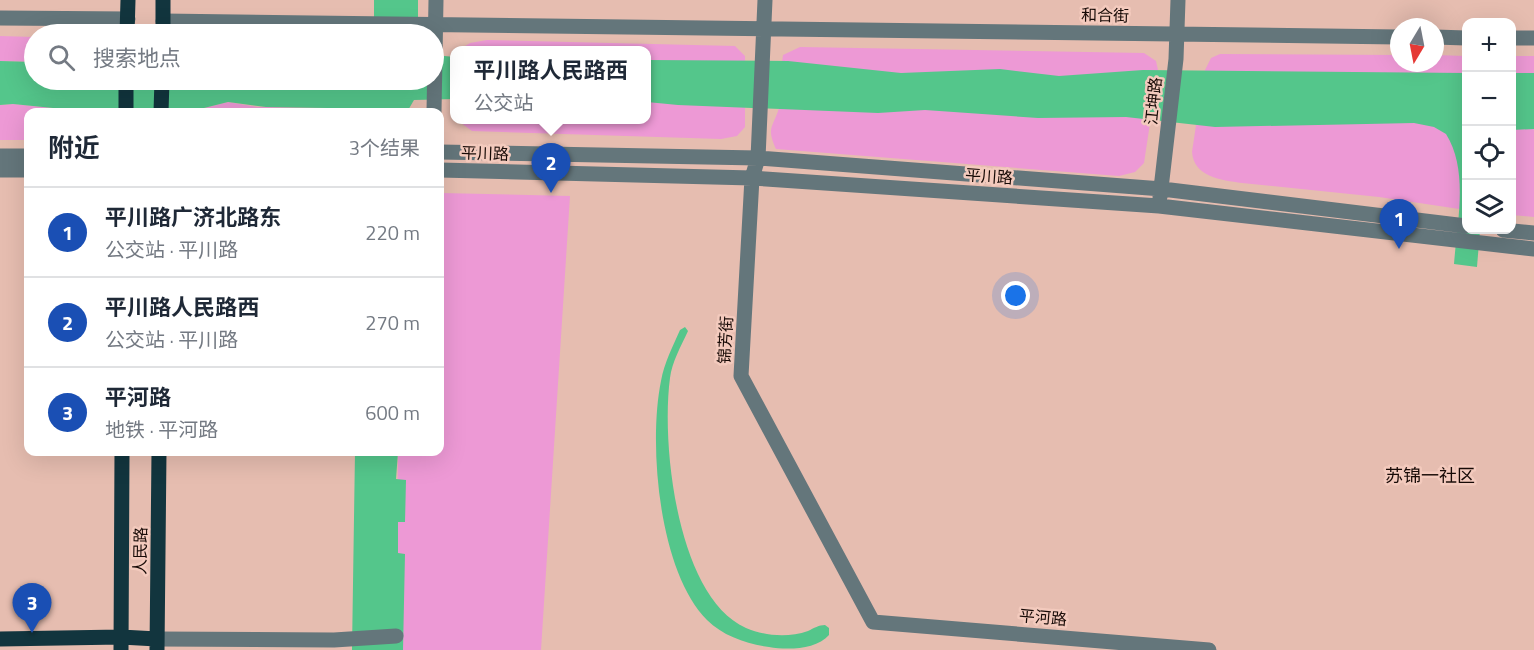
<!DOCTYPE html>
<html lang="zh">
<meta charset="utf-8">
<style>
:root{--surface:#fff;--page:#f2f2f3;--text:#1f2937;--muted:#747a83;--line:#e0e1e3;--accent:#111827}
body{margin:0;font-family:"Titillium Web","Noto Sans SC",sans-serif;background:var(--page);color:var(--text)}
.controls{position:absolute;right:18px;top:18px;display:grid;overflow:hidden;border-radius:12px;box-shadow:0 6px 24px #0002}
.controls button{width:54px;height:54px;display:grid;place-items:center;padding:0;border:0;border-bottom:2px solid var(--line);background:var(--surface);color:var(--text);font:30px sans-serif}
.compass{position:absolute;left:1390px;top:18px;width:54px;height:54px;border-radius:50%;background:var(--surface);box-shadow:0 6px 24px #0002;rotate:190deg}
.you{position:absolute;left:1016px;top:296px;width:21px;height:21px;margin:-15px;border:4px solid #fff;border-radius:50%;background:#1a73e8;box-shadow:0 0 0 9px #1a73e833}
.badge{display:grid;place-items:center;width:39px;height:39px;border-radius:50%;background:var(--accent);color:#fff;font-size:20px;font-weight:700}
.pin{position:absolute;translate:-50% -50px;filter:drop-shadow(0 2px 3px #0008)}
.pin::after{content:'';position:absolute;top:32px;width:21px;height:18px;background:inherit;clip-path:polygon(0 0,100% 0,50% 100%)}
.popup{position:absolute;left:450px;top:46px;width:201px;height:78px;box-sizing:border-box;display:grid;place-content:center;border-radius:12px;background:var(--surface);filter:drop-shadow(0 2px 4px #0005);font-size:20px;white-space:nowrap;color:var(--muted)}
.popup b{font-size:22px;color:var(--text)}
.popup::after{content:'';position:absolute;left:50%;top:100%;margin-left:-12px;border:12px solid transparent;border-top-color:var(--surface)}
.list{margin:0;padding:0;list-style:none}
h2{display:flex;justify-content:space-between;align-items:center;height:78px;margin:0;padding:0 24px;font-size:26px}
h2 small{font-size:20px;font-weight:400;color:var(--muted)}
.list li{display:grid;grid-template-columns:39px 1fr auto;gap:18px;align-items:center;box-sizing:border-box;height:90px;padding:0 24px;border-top:2px solid var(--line)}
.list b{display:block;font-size:22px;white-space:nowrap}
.list p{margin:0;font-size:20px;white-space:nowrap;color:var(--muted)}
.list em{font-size:20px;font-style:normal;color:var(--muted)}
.icon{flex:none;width:33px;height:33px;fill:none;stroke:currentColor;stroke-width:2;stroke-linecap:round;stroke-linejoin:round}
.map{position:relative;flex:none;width:1534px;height:650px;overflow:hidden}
.search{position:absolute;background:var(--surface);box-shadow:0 6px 24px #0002;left:24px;top:24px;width:420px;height:66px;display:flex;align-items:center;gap:15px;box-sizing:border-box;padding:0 21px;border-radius:33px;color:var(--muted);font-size:22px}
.panel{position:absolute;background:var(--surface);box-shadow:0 6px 24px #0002;left:24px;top:108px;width:420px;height:348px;border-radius:12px}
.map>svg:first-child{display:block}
</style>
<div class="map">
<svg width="1534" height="650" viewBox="0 0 1534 650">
<rect width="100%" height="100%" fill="#e6bdb0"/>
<path fill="#ed99d5" d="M0 36 34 37V62L0 61Z
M487 40 735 46 745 56V127L737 136 721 139 472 131 457 120 647 119V50H459L470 43Z
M800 47 1144 53 1156 61 1158 70 1144 163 1135 172 1119 176 776 149C766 127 773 128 779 108 783 92 780 72 783 55Z
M1220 54 1399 55V63H1435V55L1466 56V210L1379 197 1242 183C1221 180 1194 177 1192 152L1204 72 1211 58Z
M1512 56H1534V217L1512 215Z
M228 102 257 107 327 108 344 112H200V109Z
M13 104 93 112H28V140H0V105Z
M440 193 570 196 541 650H396L398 452H440Z"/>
<path fill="#54c68b" d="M374 0H418V34H374Z
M434 55 455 57V99L414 100 407 112H344L327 108 266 107 228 102 200 109 93 112 13 104 0 105V61L34 62V80H434Z
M647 60 788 61 901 73 1000 69 1059 76 1143 70 1466 73V230H1480L1477 267 1454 264C1457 223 1469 170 1446 134L1434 127 1414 123 1215 127 1126 117 1038 118 925 110 878 113 678 105 647 102Z
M1512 73H1534V129L1512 130Z
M685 327 688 331C681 346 672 362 670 378 661 444 677 597 746 628 765 636 788 638 808 631 814 628 819 625 825 625L829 628V635C816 650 787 650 769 647 747 644 723 636 707 620 659 572 648 445 661 381 664 363 673 346 680 330Z
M355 452H398L396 479 406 480 405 522H398V553L405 554 403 650H352Z"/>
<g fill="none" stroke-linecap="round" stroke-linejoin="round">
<path stroke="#64767b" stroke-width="15" d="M765 0 758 158 752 178 741 376 873 622 1209 650
M0 18 128 19
M163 21 1399 37
M1435 37 1466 38
M1512 38H1534
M434 112 436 0
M440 152 758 158 1162 189 1466 226
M0 156H28
M0 170H28
M440 170 752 178 1159 206 1534 249
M1160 197 1176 59 1178 0
M1503 230 1534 233
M157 639 334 640 396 636"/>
<path stroke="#12353e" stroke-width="15" d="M127 34 128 0
M163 34V0
M126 112V80
M161 112 162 80
M0 639 121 637 157 639
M121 650 122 452
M157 650 159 452"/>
</g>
<g text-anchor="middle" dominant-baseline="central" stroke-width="5" stroke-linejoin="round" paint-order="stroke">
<g font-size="16" fill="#170a06" stroke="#f3cabd">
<text transform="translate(1105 15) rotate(1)">和合街</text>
<text transform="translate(1153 101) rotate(-84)">江坤路</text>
<text transform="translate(485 153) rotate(2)">平川路</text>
<text transform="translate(989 176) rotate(4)">平川路</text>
<text transform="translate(725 340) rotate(-87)">锦芳街</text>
<text transform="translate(140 551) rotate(-89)">人民路</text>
<text transform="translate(1043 617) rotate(5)">平河路</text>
</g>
<g font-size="18" fill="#170a06" stroke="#f3cabd">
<text x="1430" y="475">苏锦一社区</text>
</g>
</g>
</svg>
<div class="controls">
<button>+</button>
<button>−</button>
<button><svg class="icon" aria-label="locate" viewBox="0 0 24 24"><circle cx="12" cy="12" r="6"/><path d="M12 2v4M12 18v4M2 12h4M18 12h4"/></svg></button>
<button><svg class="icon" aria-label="layers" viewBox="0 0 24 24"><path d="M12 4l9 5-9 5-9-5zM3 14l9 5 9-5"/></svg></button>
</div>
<svg class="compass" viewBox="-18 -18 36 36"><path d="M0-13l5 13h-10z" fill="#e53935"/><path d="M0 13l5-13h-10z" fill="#747a83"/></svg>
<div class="you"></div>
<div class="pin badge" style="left:1399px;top:249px;background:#1a4fb4">1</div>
<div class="pin badge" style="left:551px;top:193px;background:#1a4fb4">2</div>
<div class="popup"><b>平川路人民路西</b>公交站</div>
<div class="pin badge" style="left:32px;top:633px;background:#1a4fb4">3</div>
<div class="search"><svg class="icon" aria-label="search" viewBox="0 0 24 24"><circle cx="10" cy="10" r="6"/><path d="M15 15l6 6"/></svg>搜索地点</div>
<section class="panel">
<h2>附近<small>3个结果</small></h2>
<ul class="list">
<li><span class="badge" style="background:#1a4fb4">1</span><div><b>平川路广济北路东</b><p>公交站 · 平川路</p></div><em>220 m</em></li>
<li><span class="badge" style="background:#1a4fb4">2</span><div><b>平川路人民路西</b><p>公交站 · 平川路</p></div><em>270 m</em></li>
<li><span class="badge" style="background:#1a4fb4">3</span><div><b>平河路</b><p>地铁 · 平河路</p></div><em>600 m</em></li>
</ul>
</section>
</div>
